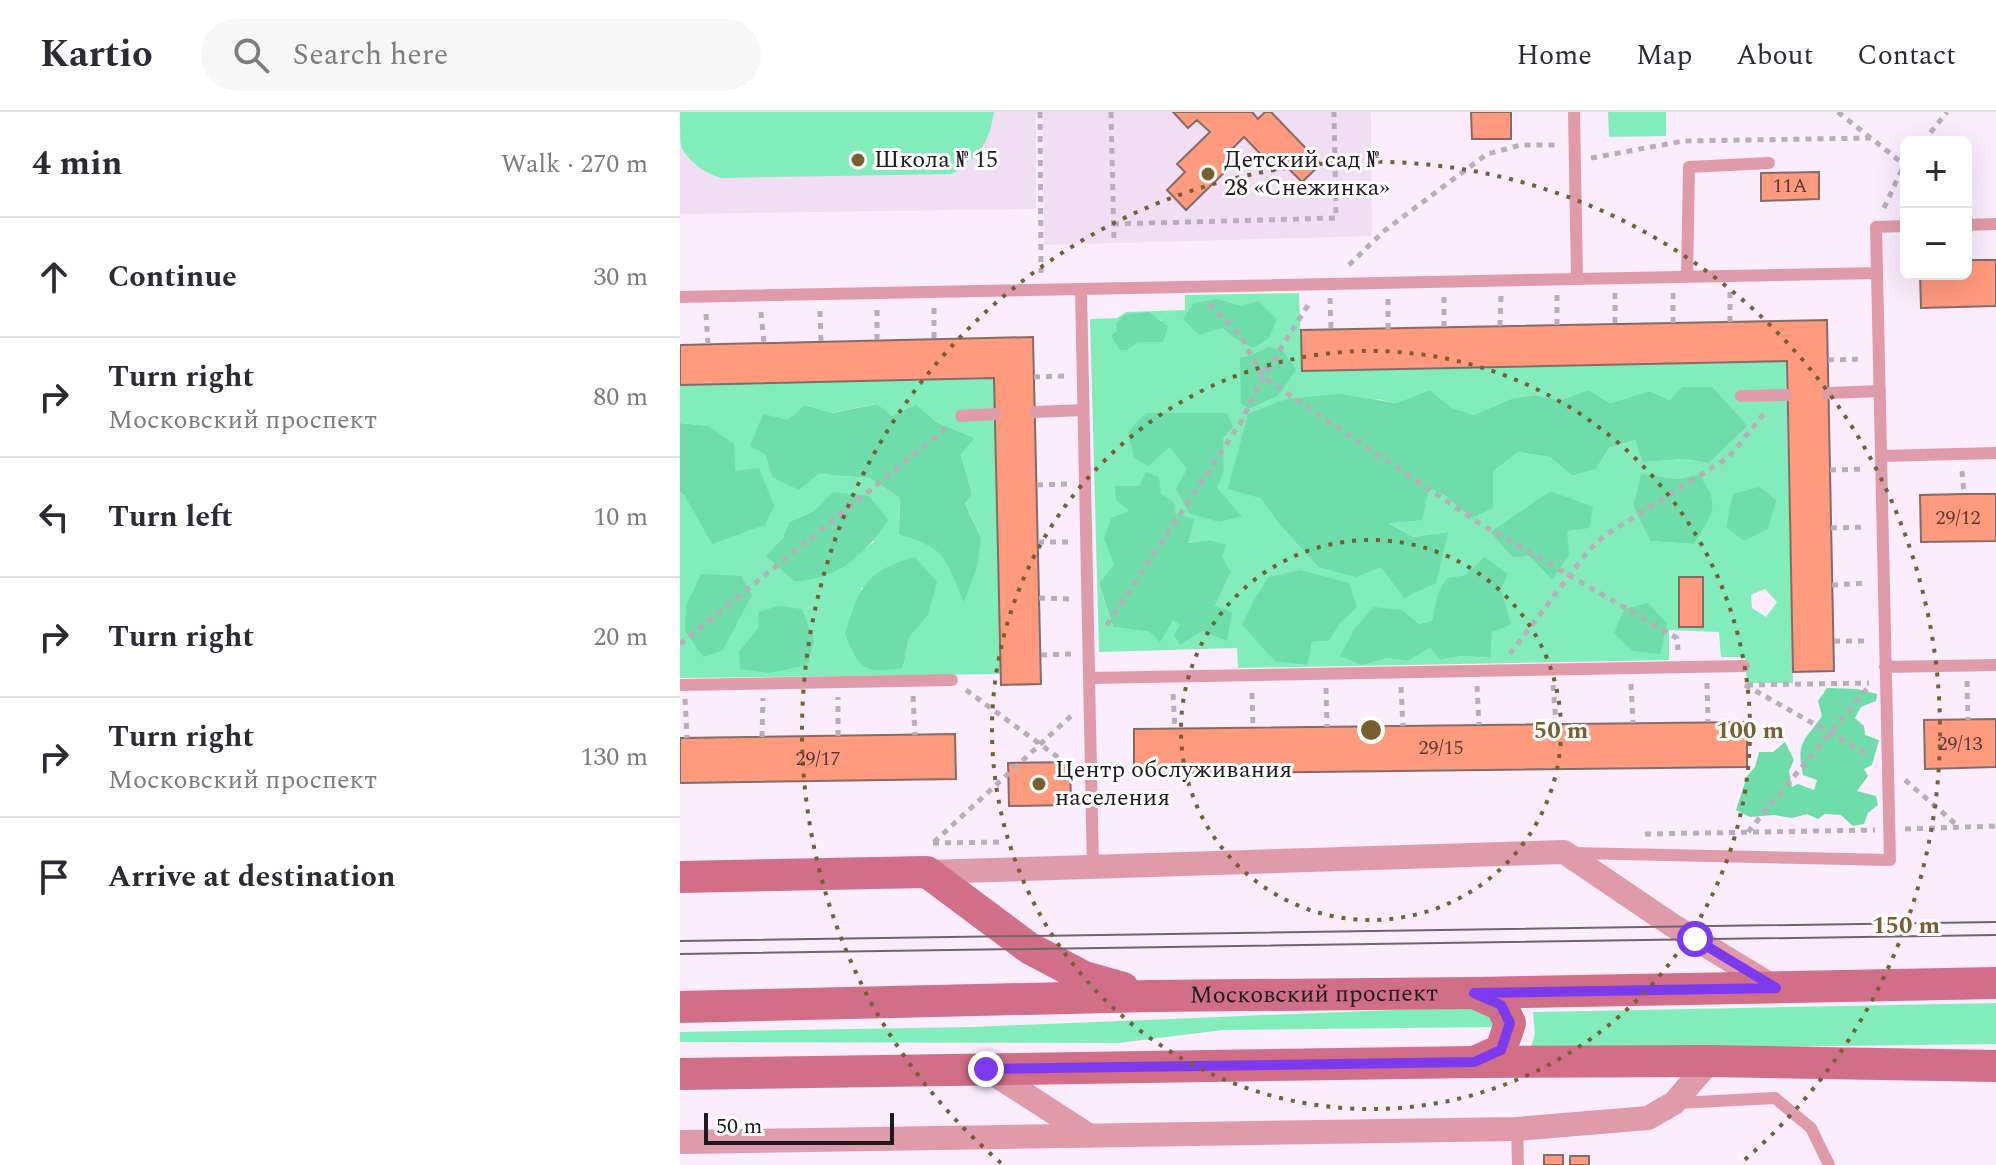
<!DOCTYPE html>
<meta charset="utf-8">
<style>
:root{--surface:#fff;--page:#f7f7f7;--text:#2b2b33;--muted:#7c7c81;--line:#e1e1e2}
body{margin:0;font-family:Spectral,serif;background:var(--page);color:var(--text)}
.controls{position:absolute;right:24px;top:24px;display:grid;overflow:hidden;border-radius:12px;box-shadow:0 8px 32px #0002}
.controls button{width:72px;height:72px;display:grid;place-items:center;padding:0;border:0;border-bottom:2px solid var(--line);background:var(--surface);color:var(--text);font:40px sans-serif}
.scale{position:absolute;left:24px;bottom:20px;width:190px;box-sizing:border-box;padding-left:8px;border:4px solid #1f1a20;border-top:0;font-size:22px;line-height:28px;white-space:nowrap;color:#1f1a20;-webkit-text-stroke:6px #fff;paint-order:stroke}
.stop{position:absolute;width:24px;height:24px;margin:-18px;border:6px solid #7c3aed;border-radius:50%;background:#fff}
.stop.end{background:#7c3aed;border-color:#fff;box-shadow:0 2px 8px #0008}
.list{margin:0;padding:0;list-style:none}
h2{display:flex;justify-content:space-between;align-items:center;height:104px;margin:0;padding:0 32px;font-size:34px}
h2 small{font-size:26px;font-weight:400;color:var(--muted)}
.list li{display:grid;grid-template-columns:52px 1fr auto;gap:24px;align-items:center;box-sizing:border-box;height:120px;padding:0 32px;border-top:2px solid var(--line)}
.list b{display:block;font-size:30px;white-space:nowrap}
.list p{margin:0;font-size:26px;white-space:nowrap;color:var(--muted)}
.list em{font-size:26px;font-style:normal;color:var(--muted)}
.icon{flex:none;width:44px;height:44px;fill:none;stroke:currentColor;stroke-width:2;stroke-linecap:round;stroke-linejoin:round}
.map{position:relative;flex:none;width:1316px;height:1053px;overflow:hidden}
header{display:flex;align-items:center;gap:48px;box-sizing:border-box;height:112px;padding:0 40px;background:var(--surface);border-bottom:2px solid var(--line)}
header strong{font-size:38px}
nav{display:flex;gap:44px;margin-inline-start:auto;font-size:28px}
.search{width:560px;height:72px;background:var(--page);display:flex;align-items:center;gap:20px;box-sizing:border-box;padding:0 28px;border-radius:44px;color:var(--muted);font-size:30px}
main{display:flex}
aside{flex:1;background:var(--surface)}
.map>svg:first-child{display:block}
</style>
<header>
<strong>Kartio</strong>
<div class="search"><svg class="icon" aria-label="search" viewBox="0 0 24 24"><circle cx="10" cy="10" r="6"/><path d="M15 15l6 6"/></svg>Search here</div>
<nav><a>Home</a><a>Map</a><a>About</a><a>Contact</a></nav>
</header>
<main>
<aside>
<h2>4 min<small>Walk · 270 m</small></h2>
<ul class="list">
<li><svg class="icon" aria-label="ahead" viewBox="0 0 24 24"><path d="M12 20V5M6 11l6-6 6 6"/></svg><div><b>Continue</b></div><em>30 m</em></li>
<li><svg class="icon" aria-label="right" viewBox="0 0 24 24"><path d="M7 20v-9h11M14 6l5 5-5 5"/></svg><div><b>Turn right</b><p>Московский проспект</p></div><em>80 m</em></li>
<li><svg class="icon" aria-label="left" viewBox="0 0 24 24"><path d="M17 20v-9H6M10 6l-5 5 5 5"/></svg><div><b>Turn left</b></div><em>10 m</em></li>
<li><svg class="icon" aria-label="right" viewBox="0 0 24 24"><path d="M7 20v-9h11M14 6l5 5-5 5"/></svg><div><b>Turn right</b></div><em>20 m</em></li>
<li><svg class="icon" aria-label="right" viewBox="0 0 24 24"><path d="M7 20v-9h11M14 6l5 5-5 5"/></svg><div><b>Turn right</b><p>Московский проспект</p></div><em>130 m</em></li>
<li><svg class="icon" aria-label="arrive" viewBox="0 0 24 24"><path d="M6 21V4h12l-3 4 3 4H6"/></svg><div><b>Arrive at destination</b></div></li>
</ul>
</aside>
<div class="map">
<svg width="1316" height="1053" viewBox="0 0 1316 1053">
<rect width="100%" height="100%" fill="#fbedfe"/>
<path fill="#f1def5" d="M0 0H356V97L0 102Z
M363 0H691L692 124 364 133Z"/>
<path fill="#82edba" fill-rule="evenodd" d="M0 0H314C309 32 299 44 272 62L42 66C26 62 8 50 1 34 0 24 0 10 0 0Z
M928 0H986V24L929 25Z
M619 181 622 259 1106 250 1113 571H1067L1065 545H1041L1039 520 989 518V548L558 556 557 536 419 540 410 207 437 206 446 200 505 198V183ZM539 187 562 194 555 227 542 216ZM474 206 482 208 467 229 457 230 450 234 431 224 437 218ZM572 243 602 276 598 284 569 297 560 245ZM1033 275 1068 314 1029 351 1005 347 964 350 955 328 929 336 916 357 892 364 870 345 838 340 813 360 792 406 764 383 749 376 708 410 733 425 768 420 638 455 600 413 580 386 696 287 716 291 750 278 772 296 794 303 833 286 855 283 881 288 908 278 930 291 969 279 990 288ZM542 326 544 359 536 376 562 404 507 357 489 334ZM961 363 998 367 1014 432 970 429 953 394ZM870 379 871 467 849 444 833 446 810 420ZM449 399 507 431 529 428 551 460 535 494 547 528 492 508 470 520 433 515 419 473 434 452ZM787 463 821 476 830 513 812 520 811 546 782 544 760 548 750 536 728 549 706 546 723 498 739 512 752 508 757 483 766 466ZM999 465H1023V515H999ZM1085 477 1097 490 1086 505 1072 496 1071 483ZM662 509 649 529 632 530 628 553 563 514Z
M314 266 321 562 0 566V380L4 383 32 431 57 422 55 359 29 314 0 311V273ZM196 292 212 304 236 292 256 310 295 326 281 343 292 382 285 390 301 426 284 488C265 445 267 436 219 423L220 386 190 366 138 362 92 365 85 342 126 293 151 301ZM154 380 194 430 148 463 115 470 87 444 103 426 109 410 134 399ZM180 475 248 503 229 526 223 556Z
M1316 891V932L850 938 855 922 853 900Z
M810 894 814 915 543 918 438 931 0 930V920L291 915Z"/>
<path fill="#6edda9" d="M539 187 562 194 578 189 597 207 589 226 574 236 555 227 542 216 519 223 503 207 514 191Z
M469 200 488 214 483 230H458L447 238H440L431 224 437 218 436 211 444 203Z
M588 235 602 238 616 258 598 284 569 297 561 291 560 245 572 243Z
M1002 275H1033L1068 314 1029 351 1005 347 963 350 955 328 929 336 916 357 892 364 870 345 838 340 813 360V396L792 406 764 383 749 376 742 408 709 411 733 425 768 420 756 471 724 486 701 455 676 465 638 455 600 413 580 386 548 377 568 302 606 287 659 282 716 291 750 278 772 296 794 303 833 286 855 283 881 288 908 278 930 291 969 279 990 288Z
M197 292 212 304 236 292 256 310 295 326 281 343 292 382 285 391 301 426 297 455 284 490C265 446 267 436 219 423L220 386 190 366 138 362 119 378 92 365 85 342 70 334 83 302 108 308 125 293 152 301Z
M466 301H547L553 315 543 326 544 359 537 376 562 404 539 410 509 401 496 377 507 357 489 335 469 354 454 346 448 320Z
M0 311 29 314 54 332 55 359 79 356 94 394 85 413 32 432 4 383 0 380Z
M466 360 479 365 481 382 494 390 495 401 514 407 508 431 529 428 546 433 542 445 551 460 535 494 552 500 547 529 522 519 500 533 494 523 500 513 493 508 480 530 470 520 433 515 419 472 434 452 424 427 431 406 449 399 436 388 435 374H459Z
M961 362 998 367 1019 363C1042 394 1032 401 1014 432L970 429 953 394Z
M1079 375 1096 388 1088 417 1064 429 1046 415 1053 382Z
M870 379 913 395 909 416 887 419 889 443 872 468 849 444 833 446 810 420Z
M153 380 189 384 208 408C194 430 172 454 147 463 137 467 125 468 115 470L86 444 103 426 109 410 134 399Z
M235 445 257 470 248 503 229 526 223 556C184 561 180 559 165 522 180 476 184 459 235 445Z
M804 445 828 462 821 476 831 513 812 520 811 546 782 544 760 548 750 536 728 549 706 546 682 553 660 544 675 516 694 495 723 498 739 512 752 508 757 483 766 466 786 463Z
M620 458 669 471 677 495 662 509 649 529 632 530 628 553 595 549 562 513 575 486 589 465Z
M21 462 61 464 72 483 43 538 23 545 5 519 6 494Z
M968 491 987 511 980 542 953 539 934 521 944 497Z
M98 494 122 497 134 529 128 553 89 561 60 557 59 540 78 516 79 500Z
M1147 576 1177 577 1197 582 1196 589 1181 595 1175 606 1184 614 1185 623 1199 628 1192 653 1184 657 1188 664 1177 679 1196 684 1198 693 1188 701 1184 712 1173 714 1161 703 1145 702 1138 707 1127 702 1112 706 1094 703 1070 705 1056 698 1067 664 1075 655 1079 640H1093L1105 630 1114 648 1109 659 1112 675 1118 672 1134 678 1137 668 1123 663C1116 629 1124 630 1142 604L1138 589Z"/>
<path fill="#ff9a7f" stroke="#816d68" stroke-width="2" d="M493 0H572L578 7 585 0H591L641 52 622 70 603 51 596 58 564 25 549 40 557 48 506 98 487 78 505 60 497 52 530 20 517 8 508 16Z
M791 0H831V27H792Z
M1139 60V87L1081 89V61Z
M1286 148H1316V194L1241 196 1240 162H1286Z
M1147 208 1154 559 1113 560 1107 249 622 259 621 218Z
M353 225 361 572 321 573 314 266 0 273V233Z
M1284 382H1316V429L1241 430 1240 383Z
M999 465H1023V515H999Z
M1316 607V655L1245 657 1244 608Z
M1067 610V655L454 662V617Z
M275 622 276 667 0 671V626Z
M390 650 391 693 329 694 328 651Z
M864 1043H883V1053H864Z
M890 1044H909V1053H890Z"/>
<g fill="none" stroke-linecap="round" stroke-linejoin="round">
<path stroke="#b8adbb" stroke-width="5" stroke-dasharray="6 6" stroke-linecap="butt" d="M360 0 361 161
M431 0 434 131
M1158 0 1226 54
M1243 30 1267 0
M911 46 1004 29 1191 26
M1204 96 1225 51
M433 112 656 106 654 0
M669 153 704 119 807 42 841 33H879
M935 181V212
M650 186 651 217
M529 192 560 223 583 265 799 411 997 526 998 538
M254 196V227
M197 198V229
M140 199 141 230
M81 200 84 231
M26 202 28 233
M1050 210V179
M993 211V180
M877 213V182
M820 214 821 183
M764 215V184
M708 217V186
M1148 248 1183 247
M354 265 385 264
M1150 358 1185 357
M1282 359 1284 382
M357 373 388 372
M1151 416 1186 415
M358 430H389
M1152 473 1187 471
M359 486 390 487
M427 513 561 310 583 265 630 190
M1154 529H1189
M0 532 268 315
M830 542 908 439 924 424 1049 345 1086 299
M361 543 392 542
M1287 569 1288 608
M1027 571 1028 610
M951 572 953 611
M873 573 876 612
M1065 573 1191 644
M1067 573 1189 571
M797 574 799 613
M721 575 723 614
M646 576 647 615
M286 578 394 657
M572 581 573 616
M493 582 495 617
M233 584 235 623
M5 587 7 626
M158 624V585
M82 625 83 586
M1225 668 1278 714
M1225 717 1316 714
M1068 720 1189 574
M965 722 1195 718
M254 730 391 604
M253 731 323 730"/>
<path stroke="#e09bab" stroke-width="12" d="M894 0 897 167
M1286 113 1316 112
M1197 161 1196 115 1226 114
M1007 165 1009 55 1089 51
M401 177 413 757
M0 185 1197 161 1210 748 894 741
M1148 281 1200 279
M1061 284 1107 283
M355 300 403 298
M281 304 315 302
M1201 344 1316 341
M1205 555 1316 553
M409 566 1064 554
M0 573 272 568
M997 991 1095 986 1131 1016 1149 1053
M837 1017 838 1053"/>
<path stroke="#e09bab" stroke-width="24" d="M247 760 884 740 992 813 1096 876
M306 957 410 1024
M0 1030 837 1017 968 1006 994 991 1030 949"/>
<g stroke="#d16e88" stroke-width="32">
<path d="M0 765 247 760 349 836 404 865 443 876"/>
<path id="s1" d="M0 895 470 884 794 881 1316 871"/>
<path d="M794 950 821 938 830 911 821 893 794 881"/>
<path d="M0 962 794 950 1030 949 1316 954"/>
</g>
<path stroke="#6e656f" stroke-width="2" d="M0 829 1316 810
M0 842 1316 823"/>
</g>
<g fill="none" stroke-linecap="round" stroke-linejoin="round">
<path stroke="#7c3aed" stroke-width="10" d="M306 957 794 950 821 938 830 911 821 893 794 881 1096 876 1015 827"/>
</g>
<g fill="none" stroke="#775f2f" stroke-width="4" stroke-dasharray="4 8">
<circle cx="691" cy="618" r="190"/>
<circle cx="691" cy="618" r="379"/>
<path d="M321 1051A569 569 0 1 1 1061 1051"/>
</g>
<g fill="#775f2f" stroke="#fff" stroke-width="3">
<circle cx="178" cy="48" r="8"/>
<circle cx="528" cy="62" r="8"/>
<circle cx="359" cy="672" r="8"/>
</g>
<g text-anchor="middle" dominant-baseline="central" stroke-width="6" stroke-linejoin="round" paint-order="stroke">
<g font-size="20" fill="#573a38">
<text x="1110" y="74">11А</text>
<text x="1278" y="406">29/12</text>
<text x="1280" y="632">29/13</text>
<text x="761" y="636">29/15</text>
<text x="138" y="647">29/17</text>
</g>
<g font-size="24" fill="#1f1a20" stroke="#fff" text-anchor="start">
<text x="194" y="48">Школа № 15</text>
<text x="544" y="48">Детский сад №<tspan x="544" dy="28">28 «Снежинка»</tspan></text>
<text x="375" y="658">Центр обслуживания<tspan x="375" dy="28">населения</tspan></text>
</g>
<g font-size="24" fill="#1f1a20" stroke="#fff">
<text stroke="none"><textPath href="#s1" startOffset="634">Московский проспект</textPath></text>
</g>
</g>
<circle cx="691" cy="618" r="12" fill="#775f2f" stroke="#fff" stroke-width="4"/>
<g font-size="24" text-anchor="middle" font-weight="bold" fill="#775f2f" stroke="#fff" stroke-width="6" stroke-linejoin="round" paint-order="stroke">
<text x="881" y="626">50 m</text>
<text x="1070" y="626">100 m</text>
<text x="1226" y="821">150 m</text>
</g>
</svg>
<div class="controls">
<button>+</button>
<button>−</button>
</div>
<div class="scale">50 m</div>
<div class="stop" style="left:1015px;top:827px"></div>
<div class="stop end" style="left:306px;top:957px"></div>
</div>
</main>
